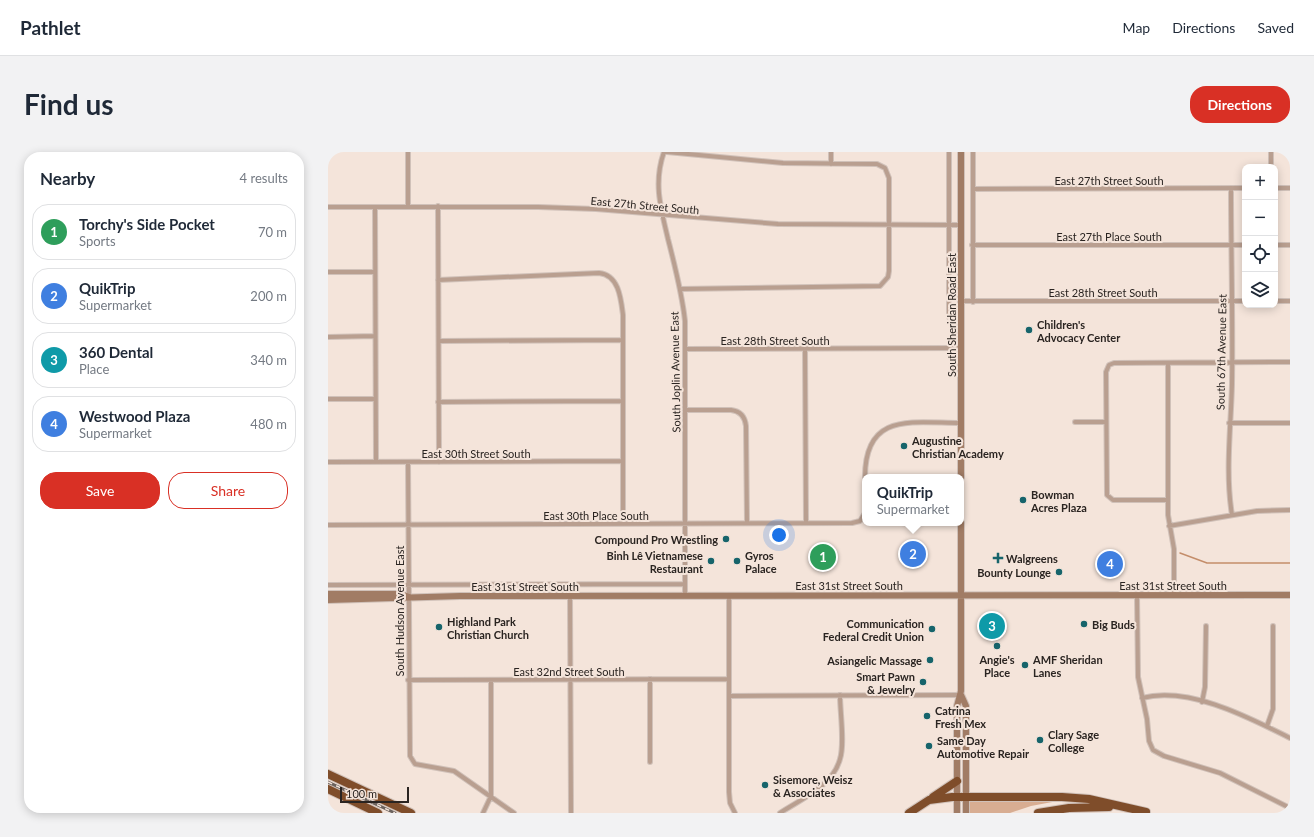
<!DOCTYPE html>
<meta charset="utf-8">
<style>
:root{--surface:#fff;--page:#f2f2f3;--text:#1f2937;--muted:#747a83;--line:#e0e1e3;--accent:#d93025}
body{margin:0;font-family:Lato,sans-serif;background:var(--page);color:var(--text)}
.controls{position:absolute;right:12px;top:12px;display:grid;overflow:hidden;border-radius:8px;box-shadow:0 2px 10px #0003}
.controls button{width:36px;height:36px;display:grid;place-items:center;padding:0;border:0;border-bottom:1px solid var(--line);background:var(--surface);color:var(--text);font:20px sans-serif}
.scale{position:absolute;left:12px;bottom:10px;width:69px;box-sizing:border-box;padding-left:4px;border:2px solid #2a2421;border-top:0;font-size:11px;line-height:14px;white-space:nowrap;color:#2a2421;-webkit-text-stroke:3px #f4e4da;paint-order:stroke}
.you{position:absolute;left:451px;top:383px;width:14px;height:14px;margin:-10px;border:3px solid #fff;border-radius:50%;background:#1a73e8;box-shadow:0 0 0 6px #1a73e833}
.badge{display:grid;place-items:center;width:26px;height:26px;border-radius:50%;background:var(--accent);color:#fff;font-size:13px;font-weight:700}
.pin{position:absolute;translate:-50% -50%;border:2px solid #fff;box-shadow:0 1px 4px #0006}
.popup{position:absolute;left:534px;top:322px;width:102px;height:52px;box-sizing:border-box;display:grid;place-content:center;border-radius:8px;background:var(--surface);filter:drop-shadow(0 1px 3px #0005);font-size:13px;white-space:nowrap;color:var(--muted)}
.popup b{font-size:15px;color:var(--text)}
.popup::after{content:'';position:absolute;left:50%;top:100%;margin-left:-8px;border:8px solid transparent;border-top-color:var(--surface)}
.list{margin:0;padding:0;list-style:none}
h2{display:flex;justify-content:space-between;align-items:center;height:52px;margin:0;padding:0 16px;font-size:17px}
h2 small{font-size:13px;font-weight:400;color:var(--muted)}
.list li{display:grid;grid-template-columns:26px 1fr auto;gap:12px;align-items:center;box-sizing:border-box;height:56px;margin:0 8px 8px;padding:0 8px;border:1px solid var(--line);border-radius:16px}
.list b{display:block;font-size:15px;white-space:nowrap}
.list p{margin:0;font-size:13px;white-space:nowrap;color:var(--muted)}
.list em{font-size:13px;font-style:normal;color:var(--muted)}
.actions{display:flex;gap:8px;padding:12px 16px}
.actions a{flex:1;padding:9px 0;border:1px solid var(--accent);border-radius:16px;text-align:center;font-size:14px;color:var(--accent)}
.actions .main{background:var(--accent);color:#fff}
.icon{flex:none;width:22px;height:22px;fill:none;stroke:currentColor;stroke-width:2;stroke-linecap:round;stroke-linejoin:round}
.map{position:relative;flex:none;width:962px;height:661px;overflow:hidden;border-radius:16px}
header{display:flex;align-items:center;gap:24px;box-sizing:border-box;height:56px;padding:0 20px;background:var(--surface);border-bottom:1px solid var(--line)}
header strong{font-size:19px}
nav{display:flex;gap:22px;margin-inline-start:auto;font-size:14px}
.intro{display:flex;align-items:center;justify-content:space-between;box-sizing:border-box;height:96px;padding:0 24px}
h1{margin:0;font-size:28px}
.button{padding:10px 18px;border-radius:16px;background:var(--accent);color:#fff;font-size:14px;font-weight:700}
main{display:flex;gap:24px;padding:0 24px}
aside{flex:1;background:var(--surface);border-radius:16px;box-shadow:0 2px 10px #0003}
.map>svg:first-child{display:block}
</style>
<header>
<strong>Pathlet</strong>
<nav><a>Map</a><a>Directions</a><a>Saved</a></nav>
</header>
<div class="intro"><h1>Find us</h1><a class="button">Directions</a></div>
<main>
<aside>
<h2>Nearby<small>4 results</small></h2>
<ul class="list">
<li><span class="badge" style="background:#2e9e5b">1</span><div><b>Torchy's Side Pocket</b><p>Sports</p></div><em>70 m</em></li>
<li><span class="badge" style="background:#3f7fe0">2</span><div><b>QuikTrip</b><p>Supermarket</p></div><em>200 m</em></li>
<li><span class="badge" style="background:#0f9aa8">3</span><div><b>360 Dental</b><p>Place</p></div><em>340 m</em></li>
<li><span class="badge" style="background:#3f7fe0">4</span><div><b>Westwood Plaza</b><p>Supermarket</p></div><em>480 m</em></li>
</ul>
<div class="actions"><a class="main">Save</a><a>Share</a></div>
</aside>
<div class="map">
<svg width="962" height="661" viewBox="0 0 962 661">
<rect width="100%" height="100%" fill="#f4e4da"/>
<path fill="#d8ad92" d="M645 647 735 648 703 654 682 661H642V649Z"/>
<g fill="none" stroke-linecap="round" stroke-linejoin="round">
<path stroke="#c48d6a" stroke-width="1.5" d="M852 401 879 411H962"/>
<g stroke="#d0c1b9" stroke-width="6">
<path id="minor" d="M336 0C325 31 333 57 340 87 347 114 354 141 357 169V444
M339 0 455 11 549 12 557 16 561 26V119L560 125 552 134 352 137
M621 0V165
M943 0V15
M503 12V0
M903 36C903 101 905 167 904 232 903 275 897 320 904 363
M947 36H962
M645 37 917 36
M110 54 111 310
M0 55H210L268 57 450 72 633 73
M47 55 48 310
M80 55V0
M644 93H917
M947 93H962
M0 120H47
M110 128 271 121C291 123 293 147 295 163V372
M634 149H917
M947 149H962
M645 150V0
M0 185 47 184
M111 189 295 188
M477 196 478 371
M357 197 633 196
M840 211V363L846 397V443
M0 247H47
M110 250 295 249
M357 258H403C412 259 417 265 418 274L419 371
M747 270H778
M901 271H962
M0 310 295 309
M80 310 82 604 87 612 126 619 186 661
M537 325C537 259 585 271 633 271
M840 348H785L779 343 778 220 781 213 786 211 962 210
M0 373 524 371 532 369 537 361
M841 374 929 359 962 358
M0 433 357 432
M809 443 810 525 819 567 821 589 825 598 836 604 892 621 962 656
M242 444 243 661
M401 444V640L402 651 407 661
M322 527V610
M80 528 401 527
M401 544 633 543
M814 546C861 534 920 565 962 586
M874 550 877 535 878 474
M939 574 945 557V474
M155 661 163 644V528
M452 661C473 647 505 634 512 607 517 592 512 560 512 543"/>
</g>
<g stroke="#d0c1b9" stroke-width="8">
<path id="secondary" d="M633 0V325
M0 442H73L81 445
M0 448 132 444 962 443
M633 543 638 554V661
M629 661V554L633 539V371"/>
</g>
<g stroke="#d0c1b9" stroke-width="10">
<path id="motorway" d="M0 622 83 661
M0 637 50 661
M605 645 629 629
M581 661 601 648 624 645H734L761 647 818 660
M710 661 741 656 781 655"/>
</g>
<use href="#minor" stroke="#b99f90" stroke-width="4"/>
<use href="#secondary" stroke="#a17c65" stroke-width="6"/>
<use href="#motorway" stroke="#7f4d2a" stroke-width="8"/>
<g stroke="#6c635e" stroke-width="3">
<path id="rail" d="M0 630 67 661"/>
</g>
<use href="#rail" stroke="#f4e4da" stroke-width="1.5" stroke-dasharray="4.5" stroke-linecap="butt"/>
</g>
<g fill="#16646b" stroke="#f4e4da" stroke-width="1.5">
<circle cx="701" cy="178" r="4"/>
<circle cx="576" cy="294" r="4"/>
<circle cx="695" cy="348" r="4"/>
<circle cx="398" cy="387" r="4"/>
<path d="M668 400h4v4h4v4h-4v4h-4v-4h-4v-4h4z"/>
<circle cx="383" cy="409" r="4"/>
<circle cx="409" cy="409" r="4"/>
<circle cx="731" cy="420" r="4"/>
<circle cx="756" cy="472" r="4"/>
<circle cx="111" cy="475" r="4"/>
<circle cx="604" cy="477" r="4"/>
<circle cx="669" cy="494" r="4"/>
<circle cx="602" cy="508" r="4"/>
<circle cx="697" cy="513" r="4"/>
<circle cx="595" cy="530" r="4"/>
<circle cx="599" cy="564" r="4"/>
<circle cx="712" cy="588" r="4"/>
<circle cx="601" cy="594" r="4"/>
<circle cx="437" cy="633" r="4"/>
</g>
<g text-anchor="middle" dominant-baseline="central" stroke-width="4" stroke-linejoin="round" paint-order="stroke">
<g font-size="11" fill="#2a2421" stroke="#f4e4da">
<text x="781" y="28">East 27th Street South</text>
<text transform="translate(317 53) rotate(5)">East 27th Street South</text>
<text x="781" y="84">East 27th Place South</text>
<text x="775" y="140">East 28th Street South</text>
<text transform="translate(623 163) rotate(-90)">South Sheridan Road East</text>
<text x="447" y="188">East 28th Street South</text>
<text transform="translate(893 200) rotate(-89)">South 67th Avenue East</text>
<text transform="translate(347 220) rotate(-91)">South Joplin Avenue East</text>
<text x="148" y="301">East 30th Street South</text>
<text x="268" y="363">East 30th Place South</text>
<text x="521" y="433">East 31st Street South</text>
<text x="845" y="433">East 31st Street South</text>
<text x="197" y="434">East 31st Street South</text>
<text transform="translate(71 459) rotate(-90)">South Hudson Avenue East</text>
<text x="241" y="519">East 32nd Street South</text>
</g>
<g font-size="11" font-weight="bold" fill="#2a2421" stroke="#f4e4da" text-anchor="start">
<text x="709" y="172">Children's<tspan x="709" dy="13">Advocacy Center</tspan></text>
<text x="584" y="288">Augustine<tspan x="584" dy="13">Christian Academy</tspan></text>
<text x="703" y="342">Bowman<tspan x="703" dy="13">Acres Plaza</tspan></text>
<text x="390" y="387" text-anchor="end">Compound Pro Wrestling</text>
<text x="375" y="403" text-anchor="end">Binh Lê Vietnamese<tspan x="375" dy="13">Restaurant</tspan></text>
<text x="417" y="403">Gyros<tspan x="417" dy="13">Palace</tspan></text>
<text x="678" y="406">Walgreens</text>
<text x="723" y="420" text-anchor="end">Bounty Lounge</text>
<text x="119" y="469">Highland Park<tspan x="119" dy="13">Christian Church</tspan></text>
<text x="596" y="471" text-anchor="end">Communication<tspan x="596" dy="13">Federal Credit Union</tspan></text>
<text x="764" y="472">Big Buds</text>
<text x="669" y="507" text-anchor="middle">Angie's<tspan x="669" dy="13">Place</tspan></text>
<text x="705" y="507">AMF Sheridan<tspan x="705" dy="13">Lanes</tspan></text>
<text x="594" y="508" text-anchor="end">Asiangelic Massage</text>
<text x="587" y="524" text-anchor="end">Smart Pawn<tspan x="587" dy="13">&amp; Jewelry</tspan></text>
<text x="607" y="558">Catrina<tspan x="607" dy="13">Fresh Mex</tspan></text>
<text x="720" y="582">Clary Sage<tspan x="720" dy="13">College</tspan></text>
<text x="609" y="588">Same Day<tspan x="609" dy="13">Automotive Repair</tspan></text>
<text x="445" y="627">Sisemore, Weisz<tspan x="445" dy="13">&amp; Associates</tspan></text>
</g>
</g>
</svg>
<div class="controls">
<button>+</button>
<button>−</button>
<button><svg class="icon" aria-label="locate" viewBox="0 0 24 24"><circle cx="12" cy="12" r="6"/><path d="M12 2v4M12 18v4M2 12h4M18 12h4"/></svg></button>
<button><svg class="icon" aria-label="layers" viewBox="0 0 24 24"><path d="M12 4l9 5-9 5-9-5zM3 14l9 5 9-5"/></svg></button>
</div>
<div class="scale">100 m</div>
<div class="you"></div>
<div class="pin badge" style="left:495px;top:405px;background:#2e9e5b">1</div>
<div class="pin badge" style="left:585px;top:402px;background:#3f7fe0">2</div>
<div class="popup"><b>QuikTrip</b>Supermarket</div>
<div class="pin badge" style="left:664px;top:474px;background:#0f9aa8">3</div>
<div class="pin badge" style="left:782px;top:412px;background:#3f7fe0">4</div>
</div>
</main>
